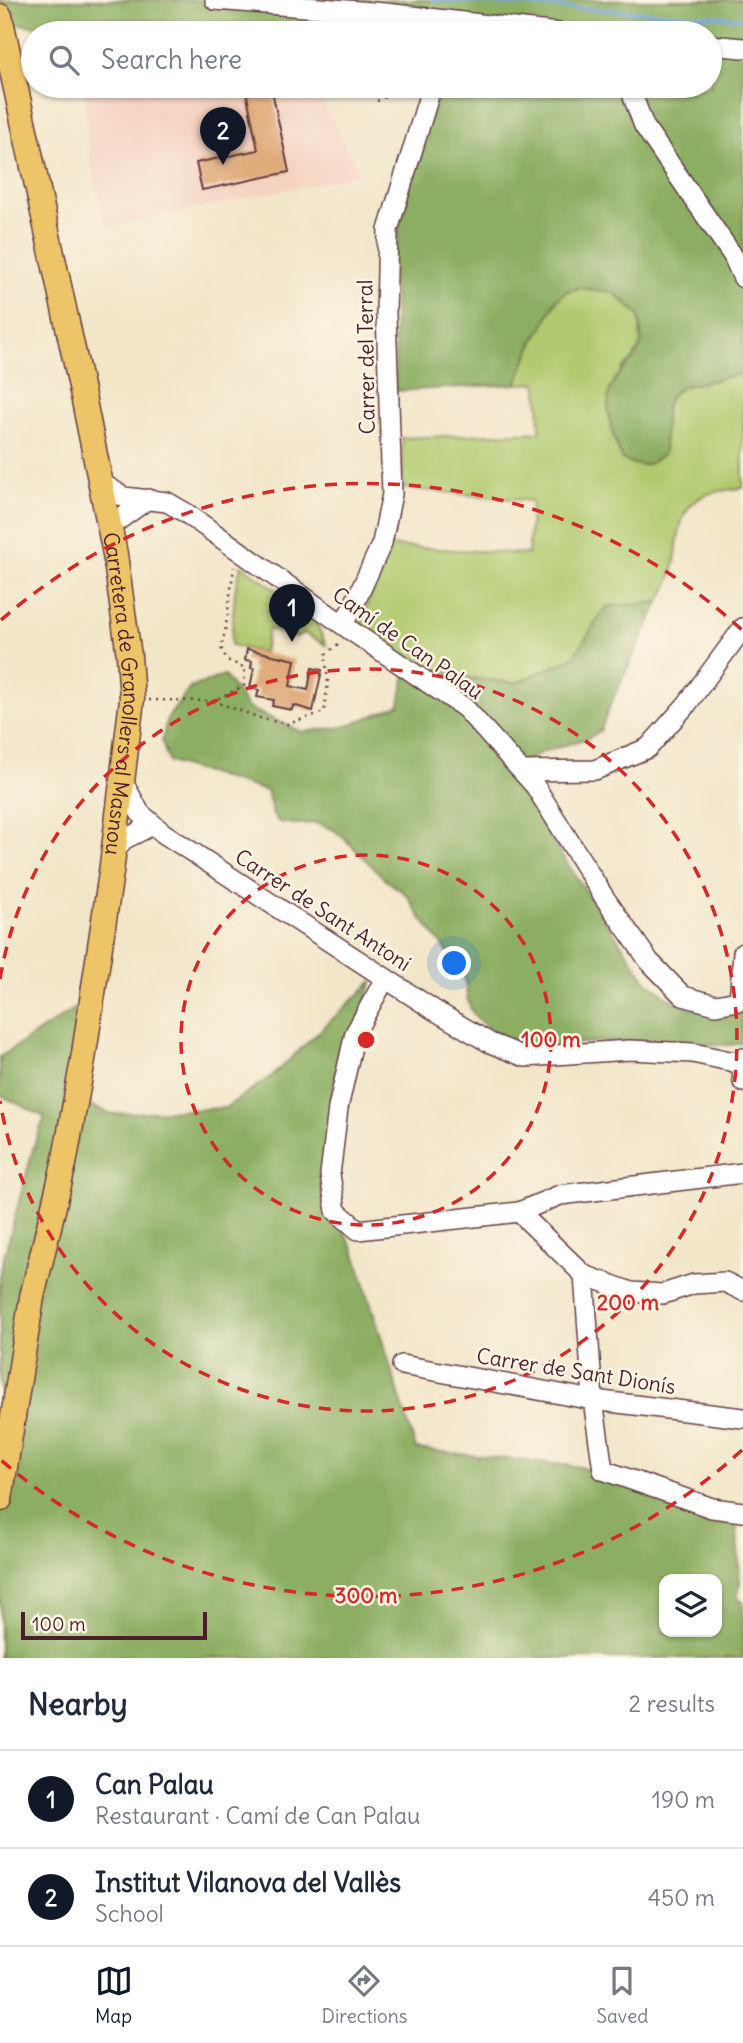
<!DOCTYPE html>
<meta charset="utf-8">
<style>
:root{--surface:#fff;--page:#f6f6f7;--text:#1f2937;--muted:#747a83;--line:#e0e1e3;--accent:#111827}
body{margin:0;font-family:Delius,sans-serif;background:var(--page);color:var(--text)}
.controls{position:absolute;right:21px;bottom:21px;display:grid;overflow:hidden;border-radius:14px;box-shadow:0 2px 5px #0004}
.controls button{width:63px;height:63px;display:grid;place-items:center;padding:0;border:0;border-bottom:2px solid var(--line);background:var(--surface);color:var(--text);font:35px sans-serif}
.scale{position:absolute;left:21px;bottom:18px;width:186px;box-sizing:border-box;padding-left:7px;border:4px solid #4a1f2b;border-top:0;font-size:19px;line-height:24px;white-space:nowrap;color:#4a1f2b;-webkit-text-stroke:5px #fcf5e5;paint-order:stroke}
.you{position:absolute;left:455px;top:964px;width:24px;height:24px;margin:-18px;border:5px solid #fff;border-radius:50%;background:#1a73e8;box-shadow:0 0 0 10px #1a73e833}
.badge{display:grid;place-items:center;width:46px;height:46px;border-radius:50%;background:var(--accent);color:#fff;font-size:23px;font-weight:700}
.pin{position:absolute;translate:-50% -58px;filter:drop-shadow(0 2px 4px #0008)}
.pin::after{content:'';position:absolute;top:37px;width:24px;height:21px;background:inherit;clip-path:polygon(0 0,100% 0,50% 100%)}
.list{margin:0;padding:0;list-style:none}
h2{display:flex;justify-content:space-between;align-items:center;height:91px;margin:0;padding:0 28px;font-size:30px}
h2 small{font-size:23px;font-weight:400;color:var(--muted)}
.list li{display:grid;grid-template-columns:46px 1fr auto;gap:21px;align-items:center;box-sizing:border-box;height:98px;padding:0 28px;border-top:2px solid var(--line)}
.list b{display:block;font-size:26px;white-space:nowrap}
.list p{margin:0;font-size:23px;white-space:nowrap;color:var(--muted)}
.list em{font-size:23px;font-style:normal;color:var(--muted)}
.icon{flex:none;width:38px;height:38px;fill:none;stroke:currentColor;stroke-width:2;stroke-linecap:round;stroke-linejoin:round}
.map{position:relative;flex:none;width:743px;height:1658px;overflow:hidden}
.search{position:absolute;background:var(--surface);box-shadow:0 2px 5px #0004;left:21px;right:21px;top:21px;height:77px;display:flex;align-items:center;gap:18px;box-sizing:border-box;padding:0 24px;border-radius:38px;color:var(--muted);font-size:26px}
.sheet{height:287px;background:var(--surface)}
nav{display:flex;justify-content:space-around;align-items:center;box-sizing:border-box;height:98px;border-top:2px solid var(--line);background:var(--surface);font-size:19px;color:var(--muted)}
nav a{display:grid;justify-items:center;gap:4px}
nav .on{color:var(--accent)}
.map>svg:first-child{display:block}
</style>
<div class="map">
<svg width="743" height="1658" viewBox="0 0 743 1658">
<rect width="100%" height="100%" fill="#fcf5e5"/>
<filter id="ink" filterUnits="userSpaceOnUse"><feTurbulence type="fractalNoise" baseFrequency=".0143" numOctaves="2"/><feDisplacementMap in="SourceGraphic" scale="14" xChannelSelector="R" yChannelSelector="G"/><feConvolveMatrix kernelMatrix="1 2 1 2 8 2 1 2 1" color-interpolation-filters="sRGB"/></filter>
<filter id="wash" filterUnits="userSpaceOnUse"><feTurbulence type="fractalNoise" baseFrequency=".00686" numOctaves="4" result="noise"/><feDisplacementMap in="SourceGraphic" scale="28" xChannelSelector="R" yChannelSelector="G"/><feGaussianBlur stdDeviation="1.57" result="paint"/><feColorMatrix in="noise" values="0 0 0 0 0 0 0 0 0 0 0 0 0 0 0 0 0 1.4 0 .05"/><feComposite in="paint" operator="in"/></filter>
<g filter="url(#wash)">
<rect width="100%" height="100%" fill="#f2e6c9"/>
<path fill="#f5d3c2" d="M80 18 284 25 289 33H81Z
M84 86H315L360 174 106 228 89 156Z"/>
<path fill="#b1ca70" stroke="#7e744e" stroke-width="2" d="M582 288 614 293 639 315 641 344 634 358 623 368 609 395 615 442 664 453 665 409 671 395 684 386 743 374V488C731 490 717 490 705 495 677 508 679 536 675 561 672 576 667 589 659 602L606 607 573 658 516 683 469 678 407 662 360 624 389 546 528 554 532 501 403 488 402 438 540 432 538 383 516 384C524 364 549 301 566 292 570 289 577 289 582 288Z
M241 565 313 616 326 645 304 633 296 637 268 629 264 653 231 645 235 591Z"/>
<path fill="#8cae62" stroke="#6b6646" stroke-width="2" fill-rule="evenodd" d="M0 0H743V374L684 386 671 395 665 409 664 453C648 467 641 469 622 459 614 440 605 415 609 394 613 372 637 363 641 343 642 334 640 324 639 315L614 293 582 288 567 291 555 301 543 327 534 339 516 384 396 391 393 258 417 150 443 86H710V33H398L381 29 80 18 33 26 0 22Z
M659 602 611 703 600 731 588 738 542 752 511 769 548 835 645 979 668 998 694 1009 743 1013V1042L732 1045C693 1044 654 1041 614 1041 588 1041 561 1047 534 1045 514 1044 491 1033 477 1018 462 1001 470 985 461 969L421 918 406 894 386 880 346 840 334 830 316 823 294 824 279 822 273 815 267 791 169 762 162 742 167 719 190 688 224 675 248 708 302 732 344 727 400 705 407 662 469 678 516 683 573 658 606 607Z
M373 981 335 1077 321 1190 354 1250 416 1449 580 1467 684 1507 736 1517 740 1582 737 1599 743 1601V1658H0V1272L35 1142 45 1117 0 1095V1057L82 1004 66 1096 112 1114 225 1108 273 1075ZM664 1579H717V1632H664Z"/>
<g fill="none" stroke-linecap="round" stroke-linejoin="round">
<path stroke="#74a2dd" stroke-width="3.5" d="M433 0 743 18"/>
</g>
<g id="blocks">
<path fill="#e0ac7c" d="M245 86H271L289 172 202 190 196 163 258 150Z
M247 649 295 660 290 686 308 690 312 668 322 670 313 711 293 705 292 710 272 706 274 700 257 697 259 690 250 688 254 668H251L252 661 245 660Z"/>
</g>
</g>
<g filter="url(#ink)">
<use href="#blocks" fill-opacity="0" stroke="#633d43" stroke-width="2"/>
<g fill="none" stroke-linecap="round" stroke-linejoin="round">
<g stroke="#633d43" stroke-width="22">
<path id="minor" d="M215 0 385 13 558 33
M710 45 743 48
M629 86 644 126 733 256 743 278
M100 482 124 497 167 502 186 513 353 632 465 708 535 786 604 897 649 961 683 996 716 1005 743 1000
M109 527 148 499
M342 624 352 609 382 543 392 494 386 313 388 230 432 86
M522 771 595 770 648 748 687 704 743 628
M122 780 140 813 163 833 434 1010 490 1043 525 1057 629 1050 693 1053 734 1062 743 1058
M113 855 123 840 145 829
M385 979 355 1033 338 1108 330 1175 336 1211 358 1230 519 1212 560 1195 743 1173
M739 1001 743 953
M741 1059 743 1082
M519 1212 584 1275 631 1292 663 1294 694 1284 725 1282 743 1291
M584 1275 593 1400 603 1470 712 1508 743 1512
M402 1365 593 1400 743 1418"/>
</g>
<g stroke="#633d43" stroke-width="27">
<g id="major">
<path id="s1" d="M0 16 82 391 115 554 129 656 132 699 111 873 83 1060 64 1164 32 1297 0 1499"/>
</g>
</g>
<path stroke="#633d43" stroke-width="2.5" stroke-dasharray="2 5" stroke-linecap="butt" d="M377 101 409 86
M149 700 213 701 244 686 245 668 227 660 221 648 225 632 234 567
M213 701 263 719 288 724 324 712 328 682 325 655 342 641"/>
<use href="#minor" stroke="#fff" stroke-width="19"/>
<use href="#major" stroke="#eec469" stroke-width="24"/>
</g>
</g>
<g fill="none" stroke="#d62828" stroke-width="3.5" stroke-dasharray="12 9">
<circle cx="366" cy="1040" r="185"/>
<path d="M0 979A371 371 0 1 1 0 1101"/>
<path d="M742 1450A556 556 0 0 1 1 1460M1 620A556 556 0 0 1 742 630"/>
</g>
<g text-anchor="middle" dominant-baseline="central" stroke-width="5" stroke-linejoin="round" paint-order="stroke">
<g font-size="21" fill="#4a1f2b" stroke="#fcf5e5">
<text transform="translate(366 357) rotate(-91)">Carrer del Terral</text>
<text transform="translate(408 643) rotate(35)">Camí de Can Palau</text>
<text stroke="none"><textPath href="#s1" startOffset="691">Carretera de Granollers al Masnou</textPath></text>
<text transform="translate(323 910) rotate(33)">Carrer de Sant Antoni</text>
<text transform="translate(576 1371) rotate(9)">Carrer de Sant Dionís</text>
</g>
</g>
<circle cx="366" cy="1040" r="10" fill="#d62828" stroke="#fcf5e5" stroke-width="3.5"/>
<g font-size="21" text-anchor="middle" font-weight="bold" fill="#d62828" stroke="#fcf5e5" stroke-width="5" stroke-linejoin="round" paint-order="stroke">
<text x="551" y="1047">100 m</text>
<text x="628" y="1310">200 m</text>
<text x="366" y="1603">300 m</text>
</g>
</svg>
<div class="controls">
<button><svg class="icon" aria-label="layers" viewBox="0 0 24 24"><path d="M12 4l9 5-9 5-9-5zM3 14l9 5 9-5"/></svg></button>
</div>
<div class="scale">100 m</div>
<div class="you"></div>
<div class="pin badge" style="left:292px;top:642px">1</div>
<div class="pin badge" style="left:223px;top:165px">2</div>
<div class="search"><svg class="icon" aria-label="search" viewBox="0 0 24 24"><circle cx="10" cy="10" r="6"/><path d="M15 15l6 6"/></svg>Search here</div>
</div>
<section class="sheet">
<h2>Nearby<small>2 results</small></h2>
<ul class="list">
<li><span class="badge">1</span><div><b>Can Palau</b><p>Restaurant · Camí de Can Palau</p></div><em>190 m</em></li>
<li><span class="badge">2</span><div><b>Institut Vilanova del Vallès</b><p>School</p></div><em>450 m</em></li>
</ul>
</section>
<nav>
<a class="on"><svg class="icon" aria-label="map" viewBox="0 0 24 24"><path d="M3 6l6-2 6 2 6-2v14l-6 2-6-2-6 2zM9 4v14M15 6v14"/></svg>Map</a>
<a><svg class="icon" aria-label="directions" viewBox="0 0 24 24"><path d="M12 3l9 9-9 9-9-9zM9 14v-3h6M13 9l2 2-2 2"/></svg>Directions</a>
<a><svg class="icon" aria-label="saved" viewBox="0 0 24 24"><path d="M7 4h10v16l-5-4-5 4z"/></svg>Saved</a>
</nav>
